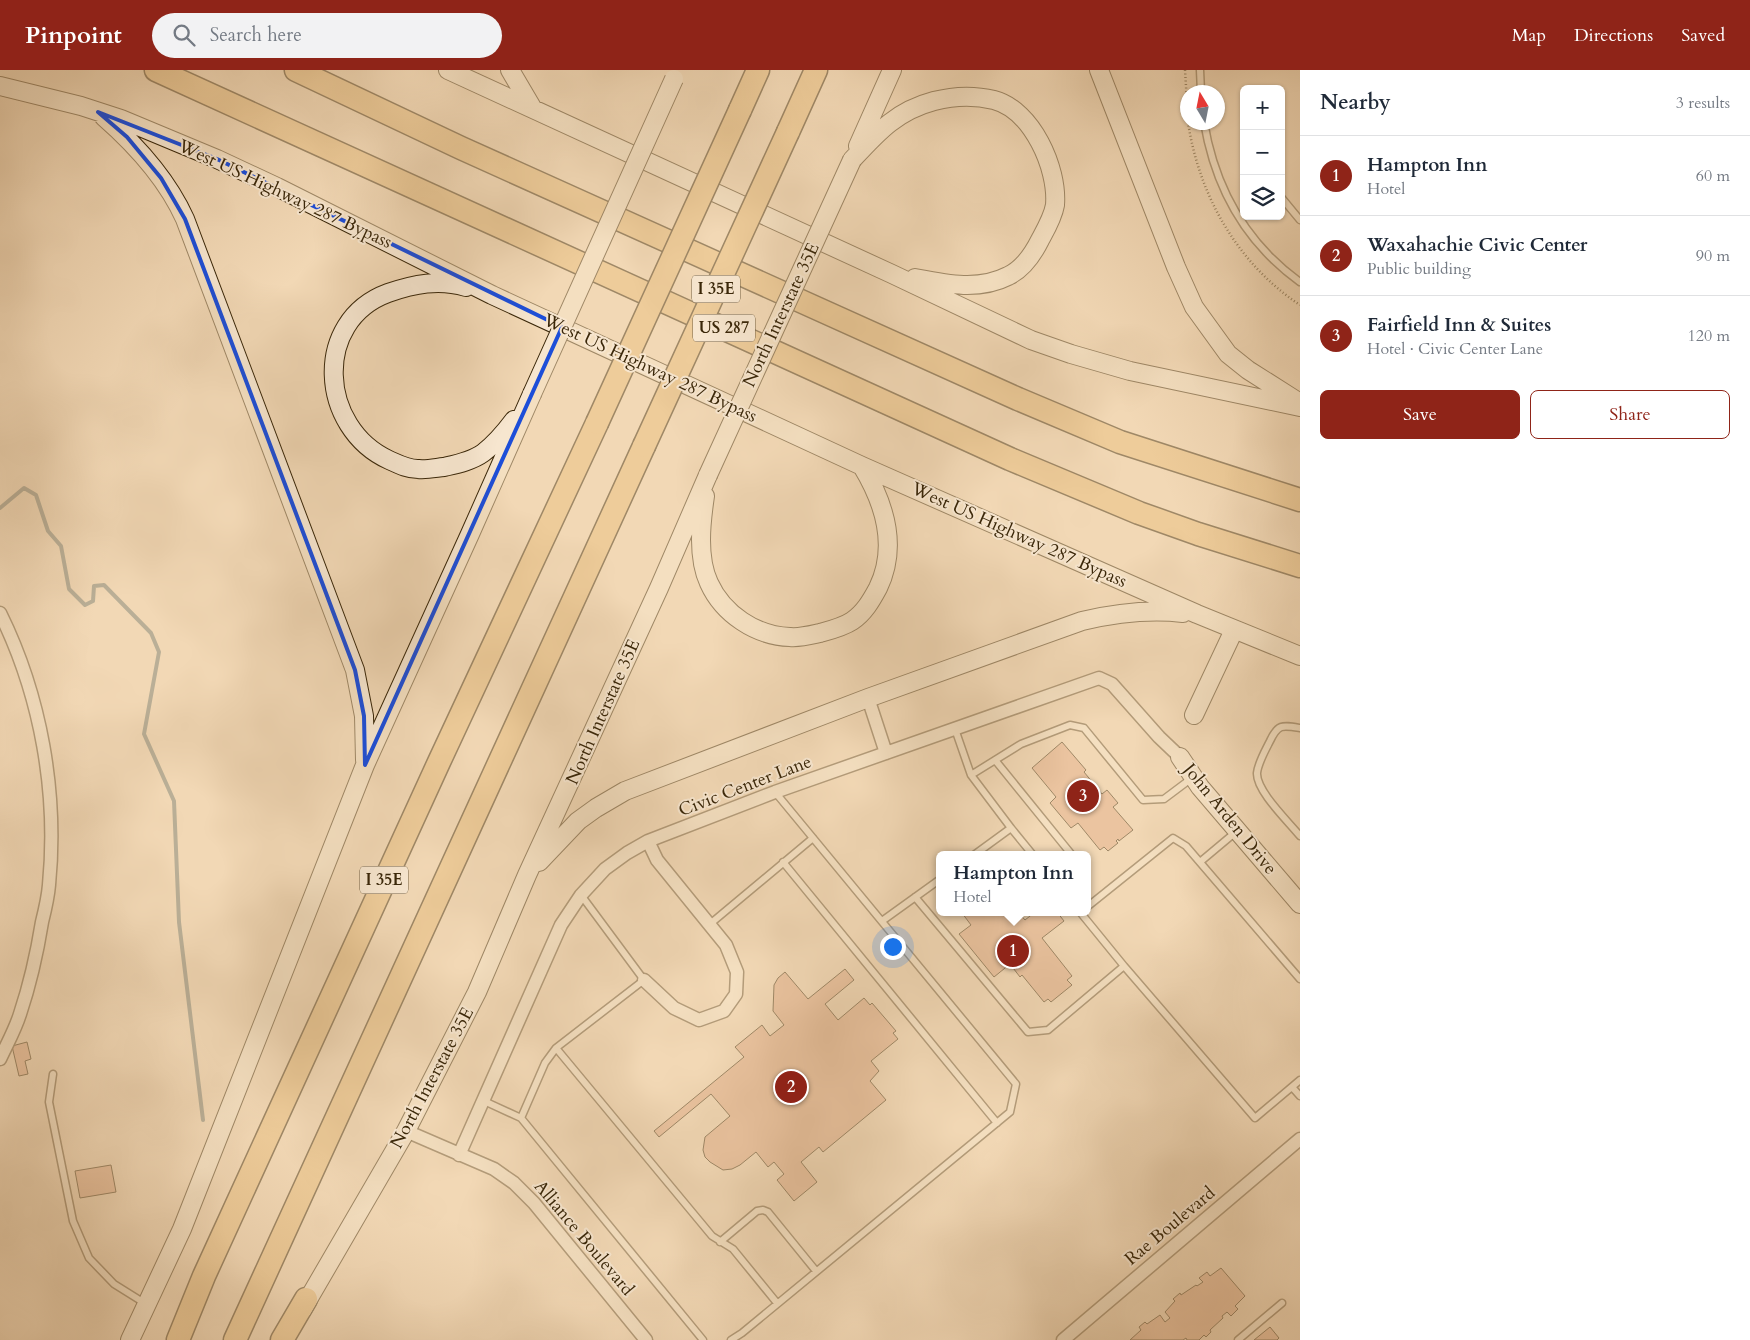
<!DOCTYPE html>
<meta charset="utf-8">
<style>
:root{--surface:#fff;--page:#f2f2f3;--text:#1f2937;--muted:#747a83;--line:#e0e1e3;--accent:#8f2418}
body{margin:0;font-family:Cardo,serif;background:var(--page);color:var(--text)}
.controls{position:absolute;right:15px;top:15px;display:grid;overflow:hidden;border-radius:8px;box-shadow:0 1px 4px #0004}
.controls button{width:45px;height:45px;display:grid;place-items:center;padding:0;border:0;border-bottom:1px solid var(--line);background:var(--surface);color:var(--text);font:25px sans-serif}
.compass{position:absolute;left:1180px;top:15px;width:45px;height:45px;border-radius:50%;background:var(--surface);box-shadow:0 1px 4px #0004;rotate:350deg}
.you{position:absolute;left:892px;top:876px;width:18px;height:18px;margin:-12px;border:4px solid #fff;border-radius:50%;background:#1a73e8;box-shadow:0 0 0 8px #1a73e833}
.badge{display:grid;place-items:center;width:32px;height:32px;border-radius:50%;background:var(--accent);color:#fff;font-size:16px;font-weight:700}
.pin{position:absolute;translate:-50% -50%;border:2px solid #fff;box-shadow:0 1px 5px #0006}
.popup{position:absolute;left:936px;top:781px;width:155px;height:65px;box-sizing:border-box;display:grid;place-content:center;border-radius:8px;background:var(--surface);filter:drop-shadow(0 1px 4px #0005);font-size:16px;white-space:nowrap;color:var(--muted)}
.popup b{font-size:19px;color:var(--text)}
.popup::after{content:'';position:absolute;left:50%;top:100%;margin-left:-10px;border:10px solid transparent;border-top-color:var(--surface)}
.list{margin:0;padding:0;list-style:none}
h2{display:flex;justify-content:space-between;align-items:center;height:65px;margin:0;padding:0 20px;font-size:21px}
h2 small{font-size:16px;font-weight:400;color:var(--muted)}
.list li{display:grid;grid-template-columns:32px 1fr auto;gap:15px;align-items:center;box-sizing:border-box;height:80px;padding:0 20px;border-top:1px solid var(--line)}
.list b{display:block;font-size:19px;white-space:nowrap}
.list p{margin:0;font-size:16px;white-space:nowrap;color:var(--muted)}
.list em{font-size:16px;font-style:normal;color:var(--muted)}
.actions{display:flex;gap:10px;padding:15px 20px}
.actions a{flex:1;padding:11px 0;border:1px solid var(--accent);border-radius:8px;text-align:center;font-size:18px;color:var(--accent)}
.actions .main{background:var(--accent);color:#fff}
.icon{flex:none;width:28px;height:28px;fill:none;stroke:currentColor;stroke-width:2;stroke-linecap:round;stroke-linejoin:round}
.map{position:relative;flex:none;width:1300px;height:1270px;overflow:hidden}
header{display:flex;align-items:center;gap:30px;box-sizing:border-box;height:70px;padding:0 25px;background:var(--accent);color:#fff}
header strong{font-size:24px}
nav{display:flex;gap:28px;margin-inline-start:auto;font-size:18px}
.search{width:350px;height:45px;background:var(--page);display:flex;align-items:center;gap:12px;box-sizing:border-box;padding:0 18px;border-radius:28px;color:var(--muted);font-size:19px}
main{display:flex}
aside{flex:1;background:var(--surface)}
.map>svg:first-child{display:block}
</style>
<header>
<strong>Pinpoint</strong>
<div class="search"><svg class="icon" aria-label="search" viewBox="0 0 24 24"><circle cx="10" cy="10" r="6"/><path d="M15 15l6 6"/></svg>Search here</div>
<nav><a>Map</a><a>Directions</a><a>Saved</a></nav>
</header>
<main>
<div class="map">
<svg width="1300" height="1270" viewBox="0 0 1300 1270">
<rect width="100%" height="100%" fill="#f2d8b5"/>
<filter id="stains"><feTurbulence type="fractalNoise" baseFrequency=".004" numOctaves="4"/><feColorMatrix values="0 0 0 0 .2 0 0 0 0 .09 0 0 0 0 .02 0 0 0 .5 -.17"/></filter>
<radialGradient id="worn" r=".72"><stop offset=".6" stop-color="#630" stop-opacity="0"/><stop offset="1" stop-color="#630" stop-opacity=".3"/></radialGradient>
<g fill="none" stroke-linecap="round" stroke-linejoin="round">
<path stroke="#777d73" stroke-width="4" d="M0 438 24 418 36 425 48 461 61 476 69 519 85 535 93 531 94 516 104 515 151 563 159 582 144 664 174 731 179 852 203 1050"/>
</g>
<path fill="#e2ab88" stroke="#3a2709" d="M1062 672 1086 700 1084 702 1102 724 1107 720 1118 733 1113 737 1133 760 1119 771 1118 769 1116 771 1118 773 1108 781 1104 777 1100 780 1078 753 1071 758 1050 733 1056 727 1032 698Z
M964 842H1018L1025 850 1035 842H1057L1064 851 1042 868 1072 906 1067 910 1072 915 1051 932 1048 929 1044 932 1022 905 1020 907 1010 894 994 907 959 864 971 855 962 843Z
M845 899 854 910 825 934 838 950 864 928 870 935 872 933 896 961 893 963 898 969 871 991 879 1001 870 1011 886 1030 823 1082 819 1077 801 1092 817 1112 794 1131 777 1110 784 1104 774 1092 768 1097 756 1082 740 1095 732 1099 723 1100 710 1092 705 1087 703 1080 705 1067 730 1046 711 1024 659 1067 654 1061 744 987 735 977 762 955 770 966 784 955 773 941 774 915 778 908 785 902 808 929Z
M27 972 31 989 25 991 28 1004 19 1006 12 976Z
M111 1095 116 1122 80 1128 75 1101Z
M1221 1198 1245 1226 1235 1236 1238 1239 1231 1246 1227 1242 1222 1246 1223 1248 1210 1260 1211 1262 1206 1267 1204 1265 1199 1270H1187L1186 1268 1183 1270H1130L1141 1260 1139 1257 1145 1252 1147 1254 1160 1245 1165 1252 1170 1248 1165 1242 1175 1231 1173 1229 1180 1223 1181 1225 1196 1215 1197 1216 1203 1212 1199 1208 1207 1202 1210 1206Z
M1270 1257 1279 1268 1277 1270H1254Z"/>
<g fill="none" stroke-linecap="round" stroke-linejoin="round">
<g stroke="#685334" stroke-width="9">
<path id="lane" d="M1200 0 1201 22
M1204 52C1215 118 1246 173 1300 212
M1281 127 1300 150
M1300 658C1282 655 1278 654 1270 671 1265 681 1258 693 1257 703 1256 721 1289 752 1300 766
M955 659 971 705
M995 690 1072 785
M1011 758 1033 785
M974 785 1011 758 971 705 1021 674 1070 655 1084 658 1143 730 1164 729 1192 708
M783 792 997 1053
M1200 792 1237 761
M915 827 1028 962 1048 960 1124 896 1080 842
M1087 837 1173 768 1186 776 1300 909
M882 851 939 810
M710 854 813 768
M1124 896 1255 1048 1300 1010
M556 978 712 1166 733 1179 777 1233
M53 1004 49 1032 73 1151 89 1188 114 1214 146 1234
M1292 1017 1300 1026
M484 1031 521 1048 703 1270
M521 1048 545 993 556 978 644 910 581 825
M720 1172 757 1141 763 1140 768 1142 816 1201
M731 1270 742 1263 1010 1042 1016 1014 775 722
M1238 1270 1282 1233"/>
</g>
<g stroke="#685334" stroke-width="15">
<path id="street" d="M0 543C41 626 58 723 49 815 48 827 45 840 42 852 37 883 30 914 20 944 15 960 7 974 0 989
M868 628 886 683
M644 910 674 938 699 950 724 941 736 924 737 902 726 875 657 790 648 771
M406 1061 494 1099 514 1113 534 1133 646 1270
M459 1085 561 855 581 825 605 799 627 783 648 771 775 722 1099 608 1112 614 1159 667 1180 687
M1063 1270 1300 1069"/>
</g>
<g stroke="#3a2709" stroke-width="20">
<path id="secondary" d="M448 0 892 204 1031 270 1071 284 1130 301 1300 337
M510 0 533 39
M1099 0 1176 197 1194 237 1228 284 1248 300 1300 333
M0 16 81 36 121 49 217 89 277 117 492 225 862 396 1197 544 1300 586
M104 47C137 76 167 109 185 149L355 600 364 646 365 690
M858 76 892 0
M852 90C877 63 896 41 934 31 953 26 974 25 994 30 1032 40 1058 98 1055 135 1053 147 1046 159 1040 170 1033 184 1023 199 1008 206 979 221 946 214 915 208
M466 217C439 209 414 214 388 223 312 251 319 358 389 390 398 394 407 399 418 399 426 400 435 398 444 397 457 394 472 391 483 383 495 374 505 362 514 350
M705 426C701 453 697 487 709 513 723 544 756 566 790 567 800 568 811 565 820 563 831 560 843 557 852 551 864 543 871 531 878 518 898 477 885 434 862 396
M1194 645 1234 560
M1180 687 1200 717 1300 834
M539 792 578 751 596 738 625 721 868 628 1082 551C1116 543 1148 539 1183 543
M302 1240 406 1061 477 922 527 805 659 518 708 405
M130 1270 182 1159 365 695 470 464 532 324"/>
</g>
<g stroke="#3a2709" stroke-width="25">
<path id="highway" d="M156 0 1010 389 1139 443 1198 464 1300 496
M296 0 461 78 1018 329 1120 372 1300 430
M740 40 758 0
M788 62 816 0
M178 1270 204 1206 439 692 597 353
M235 1270 644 376
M282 1270 306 1229"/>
</g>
<path stroke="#3a2709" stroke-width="2.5" stroke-dasharray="1 2.5" stroke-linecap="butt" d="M1185 0 1188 48
M1188 52C1199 126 1238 194 1300 235"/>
<use href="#lane" stroke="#f7e6cf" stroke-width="6"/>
<use href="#street" stroke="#f7e6cf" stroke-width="12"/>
<use href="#secondary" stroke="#f7e6cf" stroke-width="18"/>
<use href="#highway" stroke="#e9bc7a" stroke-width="22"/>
<g stroke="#3a2709" stroke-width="20" stroke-linecap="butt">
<path id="secondary-bridge" d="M532 324 674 9
M708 405 852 90"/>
</g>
<g stroke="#3a2709" stroke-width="25" stroke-linecap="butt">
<path id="highway-bridge" d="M597 353 740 40
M644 376 788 62"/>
</g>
<use href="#secondary-bridge" stroke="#f7e6cf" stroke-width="18"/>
<use href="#highway-bridge" stroke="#e9bc7a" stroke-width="22"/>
</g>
<path d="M0 0H1300V1270H0ZM98 42 217 89 562 257 365 695 364 646 355 600 185 149 161 108 127 67Z" fill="#f2d8b5" fill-opacity=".55" fill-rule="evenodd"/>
<path fill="none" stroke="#1d4ed8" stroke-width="4" stroke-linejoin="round" d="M98 42 217 89 562 257 365 695 364 646 355 600 185 149 161 108 127 67Z"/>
<g text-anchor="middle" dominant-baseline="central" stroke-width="4" stroke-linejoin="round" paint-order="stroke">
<g fill="#f7e6cf" stroke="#736044" stroke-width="1">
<rect x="692" y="205.5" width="48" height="27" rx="4"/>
<rect x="693" y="244.5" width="62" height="27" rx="4"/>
<rect x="360" y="796.5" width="48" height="27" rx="4"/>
</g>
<g font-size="16" font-weight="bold" fill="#3a2709">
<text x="716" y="219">I 35E</text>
<text x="724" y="258">US 287</text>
<text x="384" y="810">I 35E</text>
</g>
<g font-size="18" fill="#3a2709" stroke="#f7e6cf">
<text transform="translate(285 124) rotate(25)">West US Highway 287 Bypass</text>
<text transform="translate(781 245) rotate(-65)">North Interstate 35E</text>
<text transform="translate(650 298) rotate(25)">West US Highway 287 Bypass</text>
<text transform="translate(1019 465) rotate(24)">West US Highway 287 Bypass</text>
<text transform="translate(603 642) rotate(-66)">North Interstate 35E</text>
<text transform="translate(745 716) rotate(-21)">Civic Center Lane</text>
<text transform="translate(1230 749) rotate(51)">John Arden Drive</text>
<text transform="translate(432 1008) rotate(-62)">North Interstate 35E</text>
<text transform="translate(1170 1156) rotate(-40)">Rae Boulevard</text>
<text transform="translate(584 1168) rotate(50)">Alliance Boulevard</text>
</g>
</g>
<rect width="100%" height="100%" filter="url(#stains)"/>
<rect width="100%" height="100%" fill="url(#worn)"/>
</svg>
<div class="controls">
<button>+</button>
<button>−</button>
<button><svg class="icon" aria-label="layers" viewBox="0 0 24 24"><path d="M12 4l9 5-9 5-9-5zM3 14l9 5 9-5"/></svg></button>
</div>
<svg class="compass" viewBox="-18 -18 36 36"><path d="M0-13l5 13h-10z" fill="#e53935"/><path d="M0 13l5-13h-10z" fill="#747a83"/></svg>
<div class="you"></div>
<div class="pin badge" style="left:1013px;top:881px">1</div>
<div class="popup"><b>Hampton Inn</b>Hotel</div>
<div class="pin badge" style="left:791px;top:1017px">2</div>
<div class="pin badge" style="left:1083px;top:726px">3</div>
</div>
<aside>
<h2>Nearby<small>3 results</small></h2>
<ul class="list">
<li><span class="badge">1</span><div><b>Hampton Inn</b><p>Hotel</p></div><em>60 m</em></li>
<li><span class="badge">2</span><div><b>Waxahachie Civic Center</b><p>Public building</p></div><em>90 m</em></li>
<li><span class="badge">3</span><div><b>Fairfield Inn &amp; Suites</b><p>Hotel · Civic Center Lane</p></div><em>120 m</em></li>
</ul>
<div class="actions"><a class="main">Save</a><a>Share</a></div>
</aside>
</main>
